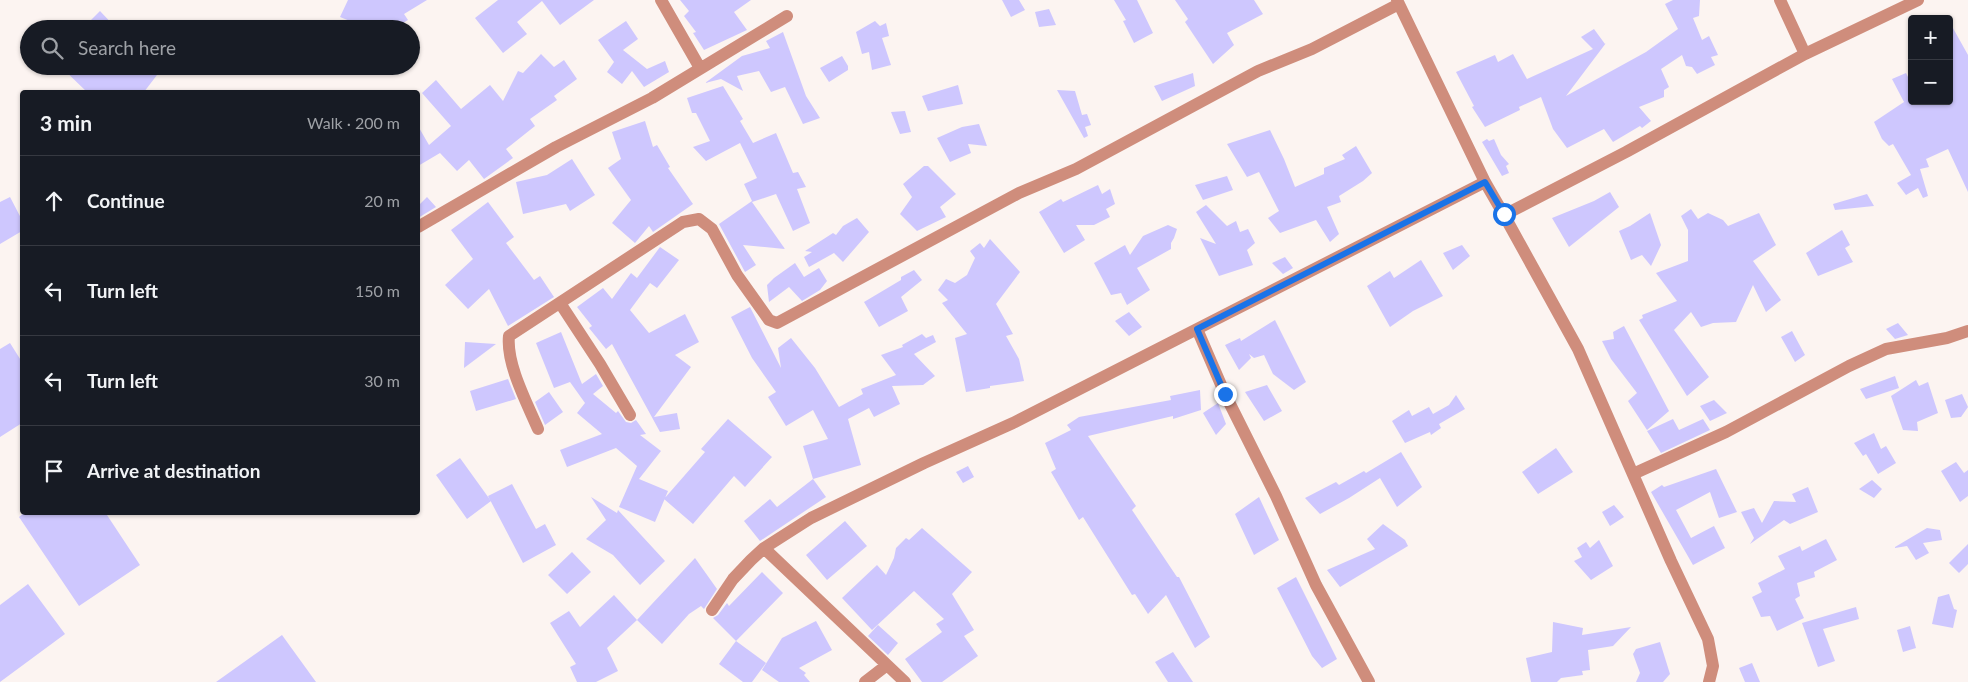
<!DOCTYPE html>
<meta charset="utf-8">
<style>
:root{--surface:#171b24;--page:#20242c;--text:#f1f3f6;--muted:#9ea1a6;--line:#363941}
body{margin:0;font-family:Lato,sans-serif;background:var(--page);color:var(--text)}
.controls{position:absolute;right:15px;top:15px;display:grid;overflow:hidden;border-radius:5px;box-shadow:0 1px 4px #0004}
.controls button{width:45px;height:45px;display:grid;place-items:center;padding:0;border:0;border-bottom:1px solid var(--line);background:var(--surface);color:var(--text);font:25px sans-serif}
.stop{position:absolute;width:15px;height:15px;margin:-11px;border:4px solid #1a73e8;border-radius:50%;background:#fff}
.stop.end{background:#1a73e8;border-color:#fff;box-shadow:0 1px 5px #0008}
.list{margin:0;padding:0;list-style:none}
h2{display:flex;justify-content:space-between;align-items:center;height:65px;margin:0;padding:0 20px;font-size:21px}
h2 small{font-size:16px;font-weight:400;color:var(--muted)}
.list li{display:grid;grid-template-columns:32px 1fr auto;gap:15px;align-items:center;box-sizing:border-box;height:90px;padding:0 20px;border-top:1px solid var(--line)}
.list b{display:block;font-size:19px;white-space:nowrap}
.list em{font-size:16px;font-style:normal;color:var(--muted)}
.icon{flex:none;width:28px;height:28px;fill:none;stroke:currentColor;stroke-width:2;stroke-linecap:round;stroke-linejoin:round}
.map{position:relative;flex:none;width:1968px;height:682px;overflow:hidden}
.search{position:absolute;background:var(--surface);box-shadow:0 1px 4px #0004;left:20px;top:20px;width:400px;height:55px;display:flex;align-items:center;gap:12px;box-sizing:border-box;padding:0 18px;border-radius:28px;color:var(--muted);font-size:19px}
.panel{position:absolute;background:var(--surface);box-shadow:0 1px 4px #0004;left:20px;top:90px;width:400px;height:425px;border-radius:5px}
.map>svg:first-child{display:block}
</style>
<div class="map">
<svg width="1968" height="682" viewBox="0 0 1968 682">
<rect width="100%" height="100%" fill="#fcf4f1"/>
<path fill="#cec7fe" d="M348 0H427L404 14 408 20 393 29H370L340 17Z
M498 0H594L560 25 542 1 517 22 527 34 503 53 475 18Z
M680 0H751L734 12 747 30 704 50 693 33 696 32 684 16 689 11Z
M1002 0H1019L1025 10 1011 17Z
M1114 0H1137L1153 33 1134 43 1123 21 1126 20Z
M1175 0H1254L1263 14 1227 33 1234 45 1213 64 1185 22 1188 19Z
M1673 0H1700L1699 16 1693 18 1702 40 1709 36 1718 55 1711 57 1715 65 1697 74 1692 67 1686 66 1682 55 1661 69 1669 87 1664 90V97L1639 107 1651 121 1642 128 1640 126 1613 142 1604 129 1567 148 1553 129 1541 97 1519 107 1520 110 1485 127 1472 107 1474 106 1456 72 1495 55 1498 62 1513 54 1527 79 1593 49 1581 37 1594 29 1605 44 1606 43 1566 96 1646 52 1678 29 1665 4Z
M1049 9 1056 25 1039 27 1035 12Z
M100 11 117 29H82Z
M626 21 638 39 623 50 647 69 665 61 669 72 644 87 632 71 622 84 607 72 614 62 598 40Z
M875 21 880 26 886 23 889 36 882 38 891 65 872 70 869 52 862 54 856 32Z
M1949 21 1968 55V192L1948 149 1926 159 1929 167 1920 169 1928 196 1923 198 1918 188 1906 195 1897 183 1911 175 1893 144 1889 146 1882 139 1874 122 1904 102 1892 79 1906 73 1912 85V101H1949Z
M783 32 806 96 820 118 803 124 785 87 771 92 759 71 737 76 743 91 721 79 705 83 742 56 770 48 766 41Z
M541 54 554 67 564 60 577 79 554 96 557 100 530 119 535 126 506 149 513 158 484 179 469 160 457 171 440 153 418 166V126L429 145 451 126 422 93 436 80 461 109 490 85 503 101 518 71 523 73Z
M842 56 848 66V70L829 82 820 68Z
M60 66H149L157 75 144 92H87Z
M1193 73 1195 86 1162 101 1154 86Z
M958 85 963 104 928 111 922 96Z
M723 86 743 119 740 121 753 143 776 133 793 173 798 172 806 187 797 189 810 223 793 231 776 194 752 202 785 249 743 245 756 265 745 272 719 224 752 201 744 184 757 178 740 143 706 161 693 147 710 141 696 113H692L687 98Z
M1057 90 1075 91 1082 115 1087 114 1091 125 1085 127 1088 136 1084 138Z
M905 111 911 132 900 134 891 112Z
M645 121 653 147 657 145 670 167 668 168 693 204 653 232 649 226 635 243 612 223 631 200 608 168 621 159 612 132Z
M979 124 987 146 968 144 971 153 950 162 937 138 962 127Z
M1270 130 1284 159 1295 187 1324 174V168L1345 159 1342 155 1356 146 1372 173 1363 181 1339 196 1341 202 1327 207 1339 234 1330 242 1316 220 1280 233 1268 218 1279 211 1259 172 1247 177 1227 144Z
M1487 139 1489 141 1494 139 1501 155 1509 164 1506 166 1509 173 1502 176 1482 142Z
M572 159 595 195 570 211 566 204 523 214 516 182 547 175Z
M924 166H928L956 194 940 207 946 217 917 231 900 214 912 197 903 184Z
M1227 176 1233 190 1203 200 1195 185Z
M1098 185 1102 194 1110 189 1115 204 1106 209 1110 217 1094 225H1076L1085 240 1064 253 1039 212 1061 199 1063 202Z
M1610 192 1619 207 1569 247 1552 218 1594 201Z
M1867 194 1874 206 1835 210 1833 204Z
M10 197 22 220V231L0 244V202Z
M427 197 436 207 418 218V206Z
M488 202 514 237 506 243 534 280 540 276 554 297 508 326 489 289 468 309 445 285 473 259 451 230Z
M1206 205 1227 226 1236 221 1240 232 1248 229 1255 243 1247 250 1253 265 1219 276 1200 238 1216 244 1196 212Z
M1691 209 1698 219 1708 213 1723 220 1728 226 1759 213 1776 245 1753 261 1781 300 1766 312 1753 285 1736 322 1713 323 1701 327 1691 312 1674 330 1709 377 1687 396 1639 320 1643 318 1642 315 1677 301 1656 273 1688 261V230L1681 216Z
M1650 213 1661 245 1651 266 1642 255 1631 260 1619 231 1630 226Z
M857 218 869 232 843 262 834 253 809 267 804 257 812 252 805 251 833 233 836 235 843 226Z
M1168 225 1177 229 1174 238 1171 243V249L1137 268 1150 290 1127 305 1121 293 1111 295 1094 263 1125 245 1130 255 1143 236Z
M1842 230 1850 245 1845 248 1853 262 1818 276 1806 253Z
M990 239 1020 272 996 304 1013 334 1006 336 1019 359 1024 381 990 386V388L966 392 955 338 967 334 942 303 948 300 938 290 946 279 955 283 967 275 975 258 970 251 980 243 984 248Z
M1462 245 1470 256 1453 270 1443 253Z
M660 247 679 260 657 288 650 283 630 310 649 333 685 314 699 342 675 355 691 367 654 417 677 413 680 429 660 432 612 344 606 349 589 328 592 326 577 307 603 288 612 299 631 273 637 278Z
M1285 257 1293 268 1283 274 1272 263Z
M1421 260 1443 296 1413 311 1390 327 1367 286 1390 271 1394 278Z
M795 263 804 277 819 268 827 281 820 290 802 301 789 287 769 302 767 285 774 278Z
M914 270 922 280 901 297 908 311 879 327 864 302 901 280V277Z
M750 307 781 368 778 348 791 338 815 368 839 407 863 394 861 389 896 375 881 355 903 347 902 345 922 334 926 338 933 335 936 342 914 354 935 376 923 385 892 386 900 404 874 417 869 408 848 419 861 465 813 479 803 446 828 439 813 410 786 426 768 397 776 392 752 358 731 317Z
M1129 312 1142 327 1129 336 1115 321Z
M1275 320 1306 382 1294 390 1273 374 1264 355 1254 358 1249 354 1251 358 1239 370 1225 345 1240 338 1241 341Z
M1898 323 1908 335 1895 339 1886 329Z
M1624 326 1669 411 1647 430 1628 401 1637 393 1611 359 1602 341 1614 339 1613 332Z
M1792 331 1805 355 1795 362 1781 337Z
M561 332 582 384 596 374 603 386 593 394 616 413 618 411 626 422 631 423 636 420 646 434 640 435 661 451 639 479 668 491 655 522 619 507 637 466 616 448 567 467 560 450 602 434 577 413 585 403 570 382 554 388 536 343Z
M465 342 496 344 464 368Z
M10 343 22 362V423L0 437V349Z
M1895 376 1899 388 1866 399 1860 389Z
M508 379 516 399 476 411 470 391Z
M1916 380 1919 386 1928 382 1938 413 1917 422 1918 431 1903 430 1891 396Z
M1267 385 1282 411 1264 421 1245 392Z
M1200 390 1201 410 1173 419V416L1088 436 1136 506 1132 510 1177 577H1179L1210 637 1195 648 1166 595 1148 614 1135 594 1132 595 1083 517 1079 520 1051 472 1056 469 1045 443 1071 430 1067 425 1079 417 1171 400 1170 396Z
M549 392 563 412 545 425 535 402Z
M1962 394 1968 407 1961 417 1951 418 1945 400Z
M1456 395 1465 409 1439 424 1441 428 1431 435 1430 432 1405 443 1392 421 1409 410 1412 416 1429 407 1433 414 1449 405Z
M1714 400 1727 413 1710 421 1700 406Z
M1218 403 1226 424 1216 435 1203 413Z
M728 419 772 457 745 487 734 476 693 524 664 499 705 452 701 449Z
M1673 419 1679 430 1703 419 1710 430 1661 453 1647 431Z
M1874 433 1881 449 1886 446 1896 463 1878 474 1866 454 1863 456 1854 443Z
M1556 448 1573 472 1538 494 1522 472Z
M1401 452 1422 487 1397 507 1380 478 1349 498 1320 514 1305 498 1336 482 1339 485 1364 471 1366 473Z
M460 458 491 501 467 519 436 475Z
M1956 462 1964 473 1968 470V496L1960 502 1941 471Z
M968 466 974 477 963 483 956 472Z
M1716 469 1737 512 1719 518 1710 492 1676 510 1691 538 1714 526 1725 548 1693 565 1651 492 1662 485 1664 487Z
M813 479 826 497 760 541 744 521 770 499 777 507Z
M1872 480 1882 489 1874 498 1859 489Z
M512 484 536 529 545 524 556 545 523 563 488 496Z
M1808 487 1818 512 1790 524 1784 520 1750 544 1754 538 1741 512 1754 508 1762 523 1774 501 1796 502 1792 494Z
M591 497 617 513 618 510 665 561 640 585 613 555 586 539 606 520Z
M1259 497 1279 540 1254 555 1235 514Z
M1614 505 1624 517 1610 526 1602 512Z
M25 512H105L140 565 79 606 19 517Z
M845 521 867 546 827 580 806 555Z
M1383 524 1405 540 1408 546 1340 587 1327 570 1375 549 1367 539Z
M922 528 972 572 952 594 974 630 964 636 978 656 942 682H922L905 659 942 632 936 624 944 619 914 591 872 630 842 598 877 565 886 575 894 558 896 548 906 538 909 540Z
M1927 528 1940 530 1942 540 1923 543 1929 553 1916 560 1907 546 1895 548V547Z
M1826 539 1837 560 1814 572 1815 577 1797 583 1800 596 1795 599 1804 618 1777 631 1770 616 1761 617 1752 597 1762 592 1758 583 1785 569 1778 556 1800 546 1802 551Z
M1599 540 1613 566 1591 580 1574 561 1582 557 1577 548 1586 542 1590 548Z
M1968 544V564L1959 573 1949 563Z
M572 552 591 572 567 594 548 575Z
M695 558 717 589 704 609 701 606 689 614 662 644 637 620Z
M762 572 783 593 736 641 713 618 718 615 727 603 729 606Z
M1296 577 1337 659 1322 668 1312 656 1277 588Z
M28 584 65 634 0 682V605Z
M1949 594 1954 609 1957 610 1953 628 1932 624 1938 597Z
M614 595 637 620 607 648 618 671 596 682H577L570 667 576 664 550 623 569 611 580 627Z
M1856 607 1859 619 1823 629 1835 661 1818 667 1802 623Z
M816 621 832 650 799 668 806 673 804 675 810 682H779L762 670 782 638Z
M1553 622 1583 628 1582 635 1631 627 1613 646 1588 650 1590 670 1582 671 1583 675 1561 678 1557 682H1531L1526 658 1552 652Z
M878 625 898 643 888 655 868 636Z
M1910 626 1916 648 1903 652 1897 630Z
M282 635 316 682H216Z
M736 641 766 663 752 682H743L719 664Z
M1660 642 1670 674 1663 682H1636L1640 673 1633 654 1636 649Z
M1173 652 1193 682H1168L1155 662Z
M1752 663 1760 682H1745L1739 668Z"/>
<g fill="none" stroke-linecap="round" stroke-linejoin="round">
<path stroke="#cf8d7c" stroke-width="12" d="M661 0 700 68
M1397 0 1485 182 1504 215 1626 152 1805 54 1918 0
M1780 0 1805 54
M1504 215 1578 349 1671 561 1708 639 1713 666 1709 682
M418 227 556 147 652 98 787 16
M560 303 600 364 630 415
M538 429C527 403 506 364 509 336L683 222 699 219 712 229 737 275 769 320 777 323 1019 193 1076 169 1258 71 1312 49 1399 4
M1633 474 1726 432 1849 366 1886 349 1947 338 1968 331
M764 548 905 682
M712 610 733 579 751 560 764 548 811 518 924 463 1013 423 1197 329
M865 682 887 665
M1369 682 1316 585 1276 496 1225 394 1197 329 1485 182"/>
</g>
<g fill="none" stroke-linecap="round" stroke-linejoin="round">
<path stroke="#1a73e8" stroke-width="6" d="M1225 394 1197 329 1485 182 1504 214"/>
</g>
</svg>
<div class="controls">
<button>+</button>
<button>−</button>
</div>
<div class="stop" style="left:1504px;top:214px"></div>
<div class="stop end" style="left:1225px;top:394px"></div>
<div class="search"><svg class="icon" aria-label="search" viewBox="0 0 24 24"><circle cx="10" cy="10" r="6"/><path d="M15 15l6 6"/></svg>Search here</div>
<section class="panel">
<h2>3 min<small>Walk · 200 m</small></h2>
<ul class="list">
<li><svg class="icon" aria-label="ahead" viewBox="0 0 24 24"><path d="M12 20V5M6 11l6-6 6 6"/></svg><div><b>Continue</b></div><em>20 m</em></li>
<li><svg class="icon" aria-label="left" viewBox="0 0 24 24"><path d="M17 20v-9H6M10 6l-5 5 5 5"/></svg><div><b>Turn left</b></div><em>150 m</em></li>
<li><svg class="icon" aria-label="left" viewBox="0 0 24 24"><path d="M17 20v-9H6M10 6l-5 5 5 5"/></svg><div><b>Turn left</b></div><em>30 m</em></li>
<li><svg class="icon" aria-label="arrive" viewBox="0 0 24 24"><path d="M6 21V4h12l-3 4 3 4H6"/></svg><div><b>Arrive at destination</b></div></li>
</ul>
</section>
</div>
